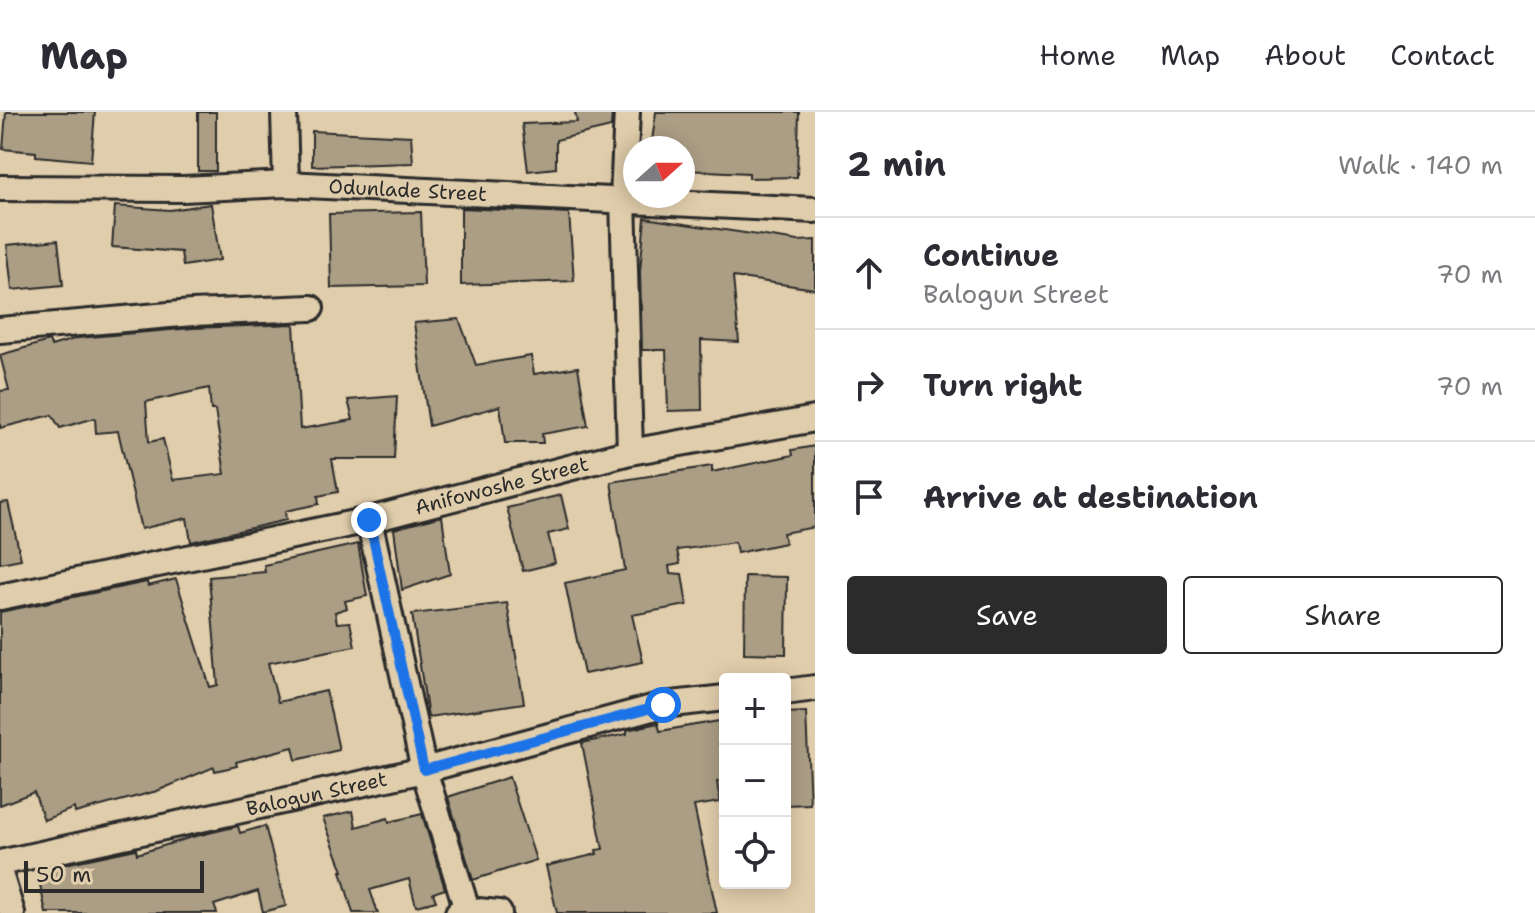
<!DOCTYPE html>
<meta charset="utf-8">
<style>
:root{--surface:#fff;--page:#f2f2f3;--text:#2b2b33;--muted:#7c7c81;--line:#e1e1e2;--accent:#2b2b2b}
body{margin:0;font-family:"Shantell Sans",sans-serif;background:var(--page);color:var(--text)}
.controls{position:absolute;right:24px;bottom:24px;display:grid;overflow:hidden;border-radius:8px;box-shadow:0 4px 20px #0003}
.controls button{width:72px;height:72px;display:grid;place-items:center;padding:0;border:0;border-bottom:2px solid var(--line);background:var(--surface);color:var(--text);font:40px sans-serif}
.compass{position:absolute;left:623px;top:24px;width:72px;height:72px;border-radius:50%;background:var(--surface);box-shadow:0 4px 20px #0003;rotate:69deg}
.scale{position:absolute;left:24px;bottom:20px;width:180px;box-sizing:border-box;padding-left:8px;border:4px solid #2b2b2b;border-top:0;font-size:22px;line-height:28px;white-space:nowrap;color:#2b2b2b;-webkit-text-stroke:6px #e0cdab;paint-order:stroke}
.stop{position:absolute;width:24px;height:24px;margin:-18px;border:6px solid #1a73e8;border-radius:50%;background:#fff}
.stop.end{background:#1a73e8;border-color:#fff;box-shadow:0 2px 8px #0008}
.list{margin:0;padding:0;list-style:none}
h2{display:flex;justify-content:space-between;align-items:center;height:104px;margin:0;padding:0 32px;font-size:34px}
h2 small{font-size:26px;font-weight:400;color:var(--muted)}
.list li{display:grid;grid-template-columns:52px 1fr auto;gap:24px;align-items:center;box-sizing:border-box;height:112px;padding:0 32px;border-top:2px solid var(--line)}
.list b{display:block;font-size:30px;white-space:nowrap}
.list p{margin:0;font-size:26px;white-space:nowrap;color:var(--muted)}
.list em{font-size:26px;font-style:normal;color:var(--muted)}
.actions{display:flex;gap:16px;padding:24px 32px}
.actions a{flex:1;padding:18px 0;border:2px solid var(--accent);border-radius:8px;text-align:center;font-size:28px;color:var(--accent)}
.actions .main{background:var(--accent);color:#fff}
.icon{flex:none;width:44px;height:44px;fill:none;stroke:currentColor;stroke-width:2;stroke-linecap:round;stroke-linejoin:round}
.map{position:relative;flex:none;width:815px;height:801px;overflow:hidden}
header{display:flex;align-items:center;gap:48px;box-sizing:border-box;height:112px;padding:0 40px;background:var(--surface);border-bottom:2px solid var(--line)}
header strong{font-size:38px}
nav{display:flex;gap:44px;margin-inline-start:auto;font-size:28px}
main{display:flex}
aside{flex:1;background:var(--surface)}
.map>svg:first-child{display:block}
</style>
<header>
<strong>Map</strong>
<nav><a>Home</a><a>Map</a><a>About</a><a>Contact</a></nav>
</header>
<main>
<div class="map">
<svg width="815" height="801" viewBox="0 0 815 801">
<rect width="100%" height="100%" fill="#e0cdab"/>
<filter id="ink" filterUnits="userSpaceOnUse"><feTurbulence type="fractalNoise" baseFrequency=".0125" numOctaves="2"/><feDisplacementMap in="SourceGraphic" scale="16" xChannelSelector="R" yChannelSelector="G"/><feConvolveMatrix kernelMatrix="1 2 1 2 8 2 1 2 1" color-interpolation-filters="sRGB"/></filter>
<g filter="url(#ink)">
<path fill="#ab9e85" stroke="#2b2b2b" stroke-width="2" fill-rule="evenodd" d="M6 0H95L91 49 36 44V40L3 37Z
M198 0H216V59H198Z
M575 0H612L611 15 556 28V56L528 59 522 12 577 10Z
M656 0H799L797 65 749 66V61L683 58V36H651Z
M312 19 411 24 413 51 312 54Z
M211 92 220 148 183 154 181 140 112 135 115 94 170 98Z
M461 96 569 101 574 169 461 173Z
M421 100 424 174 331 176 329 102Z
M645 106 798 129 815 128V177L733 165 739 230 701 228 702 298 668 299 666 238H642L640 159Z
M58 128 63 173 12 178 7 133Z
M459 207 476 253 531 244 534 262 578 255 588 314 542 322 543 331H505L500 294 429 314 414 211Z
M294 212 300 317 353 308 348 288 397 284 394 347H332L338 380 318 384 319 392 285 399 286 408 191 430 187 406 141 417 118 319 96 321 95 306 60 316 52 303 0 316V279L9 278 0 243 49 229 51 234 78 226 193 216ZM209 276 211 298H215L225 362 173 368 163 327 149 330 146 290Z
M815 334V415L783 421 785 431 737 441 735 430 677 438 680 452 669 454 670 461 682 462 687 493 632 503 643 550 584 562 565 471 625 458 611 370 712 354V360L793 343 792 338Z
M561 383 569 417 548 422 555 451 523 459 507 396Z
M8 390 21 447 0 451V391Z
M442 404 450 462 402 478 394 417Z
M358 432 367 484 345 489 347 496 335 500 337 511 350 510 355 534 268 551 278 590 326 579 339 638 296 648 293 635 236 650 237 654 215 659 214 655 157 679 75 701 74 696 44 708 34 680 0 693V500L147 470 148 474 176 467 210 575 218 573 209 465 265 460 264 453Z
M745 464 787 465 786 542 744 541Z
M507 491 524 591 428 605 412 502Z
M806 600 810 692 785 693V601Z
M725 608V668L717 670 720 690 694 694 717 801H557L546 754 597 742 596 738 603 737 582 631 627 622V618L658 611 660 619Z
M509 665 536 748 473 768 448 685Z
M353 699 356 715 388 706 389 710 422 702 445 777 433 781 436 789 416 794 409 767 370 778 378 801H353L341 759H343L323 706Z
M238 714 240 721 265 714 286 794 263 800 258 779 214 793 217 801H46L37 758 136 737 137 742 192 725Z"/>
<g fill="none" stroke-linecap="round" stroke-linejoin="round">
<g stroke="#2b2b2b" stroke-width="30">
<g id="street">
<path d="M284 0 286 72"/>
<path d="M627 0 623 86 630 340"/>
<path id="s1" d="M0 76 183 77 286 72 815 98"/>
<path d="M0 218 192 201 311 196"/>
<path d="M369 408 424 658 467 798"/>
<path id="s2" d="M0 485 369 408 630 340 815 307"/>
<path d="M785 580 815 576"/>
<path id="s3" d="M0 751 424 658 663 593 725 586"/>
<path d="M0 762 12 801"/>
<path d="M458 801 467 798 499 801"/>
</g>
</g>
<use href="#street" stroke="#e0cdab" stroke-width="24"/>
</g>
</g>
<g fill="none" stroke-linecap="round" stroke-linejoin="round" filter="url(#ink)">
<path stroke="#1a73e8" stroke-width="10" d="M369 408 424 658 663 593"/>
</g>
<g text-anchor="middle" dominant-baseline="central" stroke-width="6" stroke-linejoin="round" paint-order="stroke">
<g font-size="20" fill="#2b2b2b" stroke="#e0cdab">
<text stroke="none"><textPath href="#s1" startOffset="408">Odunlade Street</textPath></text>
<text stroke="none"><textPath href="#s2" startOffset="514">Anifowoshe Street</textPath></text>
<text stroke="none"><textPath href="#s3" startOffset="324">Balogun Street</textPath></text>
</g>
</g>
</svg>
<div class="controls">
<button>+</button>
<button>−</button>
<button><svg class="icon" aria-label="locate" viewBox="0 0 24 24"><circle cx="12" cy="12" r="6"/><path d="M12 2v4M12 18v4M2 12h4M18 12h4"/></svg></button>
</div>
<svg class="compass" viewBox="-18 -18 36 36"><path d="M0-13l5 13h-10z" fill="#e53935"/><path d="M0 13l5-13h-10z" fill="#7c7c81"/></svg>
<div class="scale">50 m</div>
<div class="stop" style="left:663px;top:593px"></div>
<div class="stop end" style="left:369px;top:408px"></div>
</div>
<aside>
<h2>2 min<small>Walk · 140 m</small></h2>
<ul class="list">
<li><svg class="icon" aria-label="ahead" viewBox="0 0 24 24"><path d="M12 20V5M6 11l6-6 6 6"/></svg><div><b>Continue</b><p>Balogun Street</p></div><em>70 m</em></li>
<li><svg class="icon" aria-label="right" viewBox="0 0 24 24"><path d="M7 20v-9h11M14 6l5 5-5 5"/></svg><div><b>Turn right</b></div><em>70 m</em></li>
<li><svg class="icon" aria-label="arrive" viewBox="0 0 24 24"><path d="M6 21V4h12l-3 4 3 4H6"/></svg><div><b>Arrive at destination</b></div></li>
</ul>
<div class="actions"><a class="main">Save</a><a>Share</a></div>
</aside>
</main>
